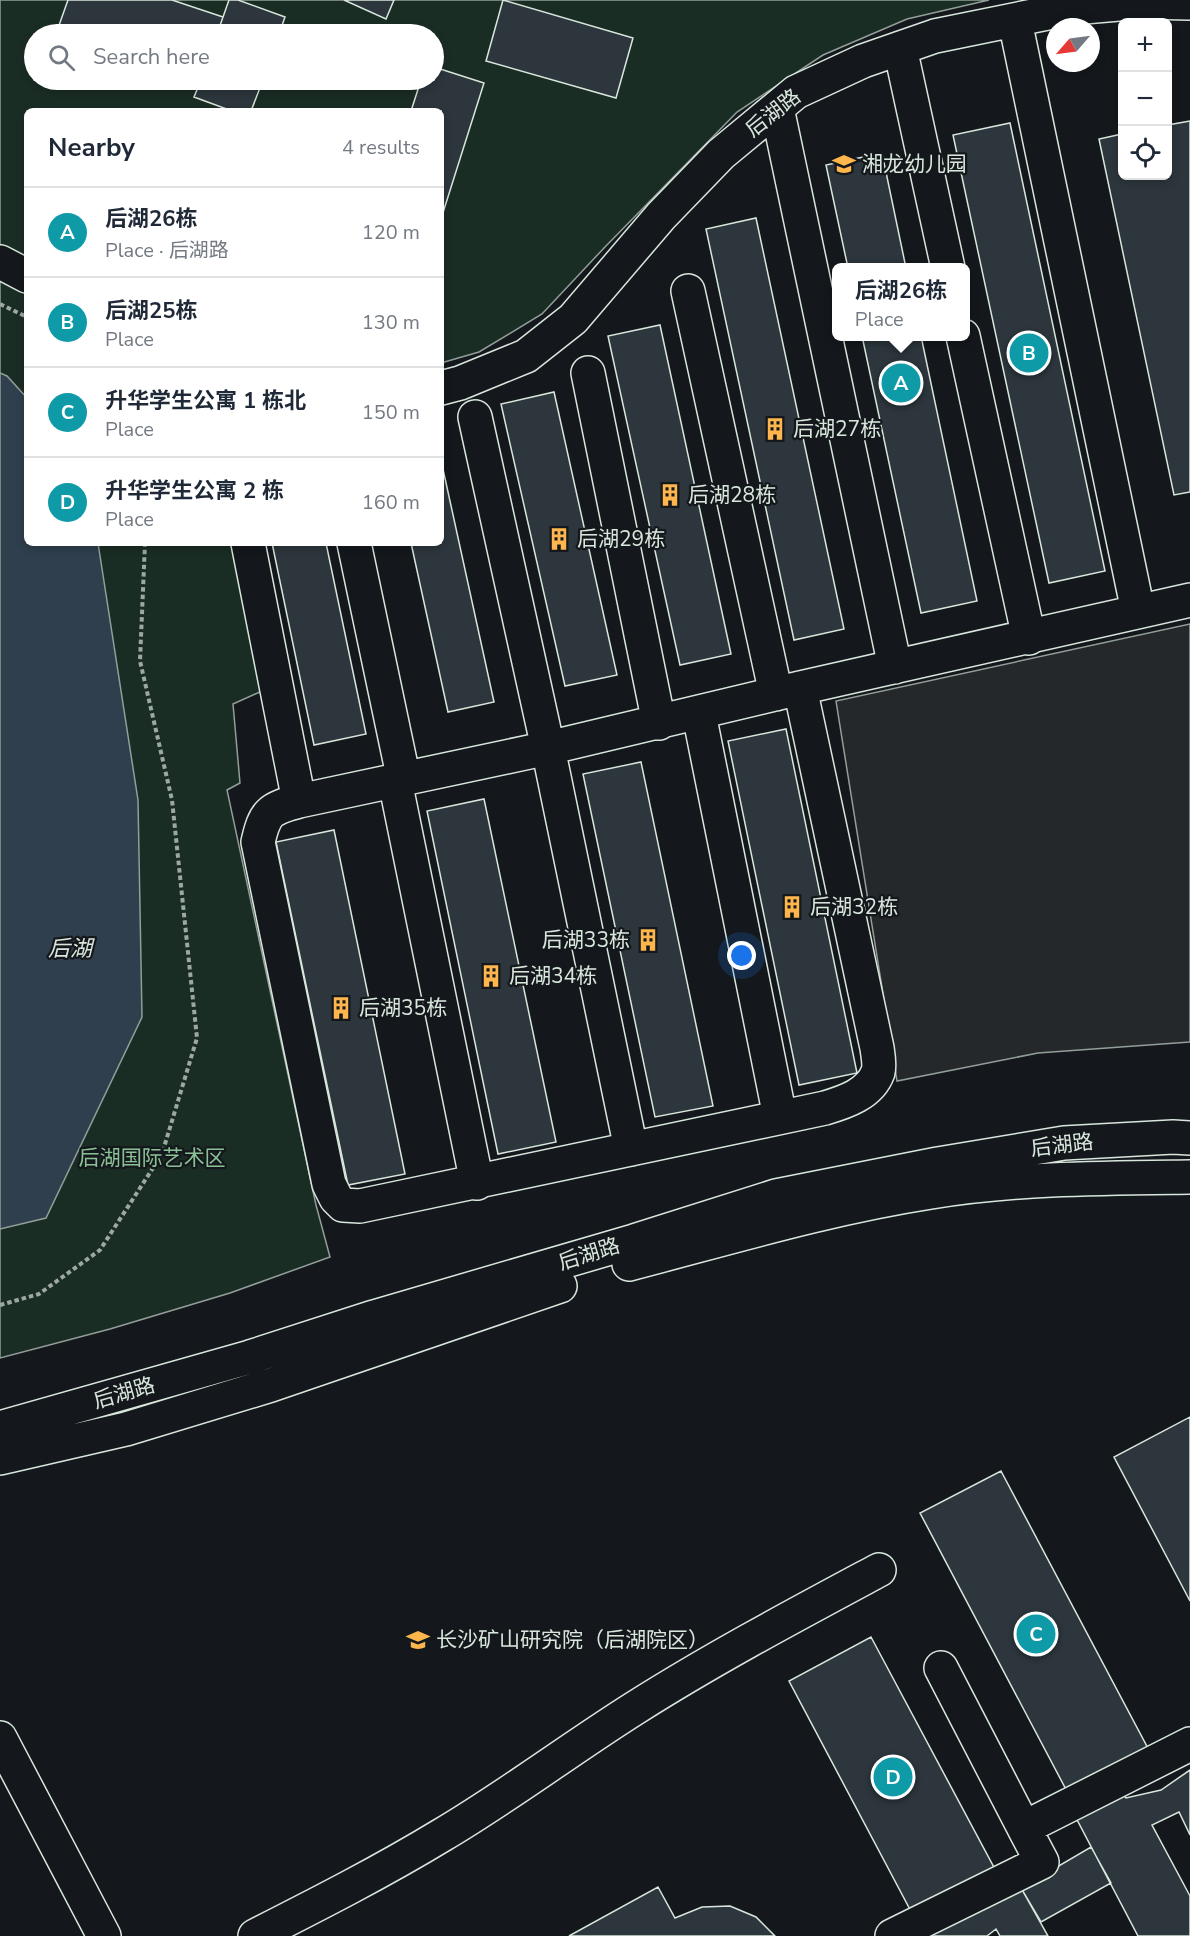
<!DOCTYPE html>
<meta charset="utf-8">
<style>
:root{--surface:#fff;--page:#f2f2f3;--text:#1f2937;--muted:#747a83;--line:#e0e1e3;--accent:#111827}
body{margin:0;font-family:"Nunito Sans","Noto Sans SC",sans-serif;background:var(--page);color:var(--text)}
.controls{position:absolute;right:18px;top:18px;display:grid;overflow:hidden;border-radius:9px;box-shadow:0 3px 9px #0003}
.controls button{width:54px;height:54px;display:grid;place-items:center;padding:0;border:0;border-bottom:2px solid var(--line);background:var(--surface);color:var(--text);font:30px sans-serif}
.compass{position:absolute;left:1046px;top:18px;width:54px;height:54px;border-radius:50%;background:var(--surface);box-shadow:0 3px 9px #0003;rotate:242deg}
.you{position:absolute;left:742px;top:956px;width:21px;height:21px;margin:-15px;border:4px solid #fff;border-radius:50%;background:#1a73e8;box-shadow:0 0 0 9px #1a73e833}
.badge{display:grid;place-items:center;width:39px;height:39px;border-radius:50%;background:var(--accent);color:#fff;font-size:20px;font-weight:700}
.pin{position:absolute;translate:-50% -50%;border:3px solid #fff;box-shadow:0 2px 6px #0006}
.popup{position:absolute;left:832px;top:263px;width:138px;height:78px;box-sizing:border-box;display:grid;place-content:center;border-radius:9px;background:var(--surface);filter:drop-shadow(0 2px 4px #0005);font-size:20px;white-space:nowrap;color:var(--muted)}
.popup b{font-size:22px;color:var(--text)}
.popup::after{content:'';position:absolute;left:50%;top:100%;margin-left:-12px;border:12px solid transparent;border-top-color:var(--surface)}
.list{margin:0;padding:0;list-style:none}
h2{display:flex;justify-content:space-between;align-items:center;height:78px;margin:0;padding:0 24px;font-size:26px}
h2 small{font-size:20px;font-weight:400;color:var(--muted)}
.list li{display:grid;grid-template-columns:39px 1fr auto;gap:18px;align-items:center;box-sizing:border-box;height:90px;padding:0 24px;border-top:2px solid var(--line)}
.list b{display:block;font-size:22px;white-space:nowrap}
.list p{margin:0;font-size:20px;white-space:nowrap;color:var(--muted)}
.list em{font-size:20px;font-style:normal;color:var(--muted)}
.icon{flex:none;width:33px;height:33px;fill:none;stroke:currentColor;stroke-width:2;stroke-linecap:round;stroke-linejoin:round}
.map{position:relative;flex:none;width:1190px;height:1936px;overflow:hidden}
.search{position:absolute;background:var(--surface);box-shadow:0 3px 9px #0003;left:24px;top:24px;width:420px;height:66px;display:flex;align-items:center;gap:15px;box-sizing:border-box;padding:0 21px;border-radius:33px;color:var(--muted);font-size:22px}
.panel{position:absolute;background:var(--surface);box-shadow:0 3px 9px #0003;left:24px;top:108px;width:420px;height:438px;border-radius:9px}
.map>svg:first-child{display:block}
</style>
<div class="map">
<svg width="1190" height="1936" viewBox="0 0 1190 1936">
<rect width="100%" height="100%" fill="#14181c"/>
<path fill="#1a2d24" stroke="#939e99" stroke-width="1.5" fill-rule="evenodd" d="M0 0H989L907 19 823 55 737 112 604 248 542 314 479 352 441 363V111H27V543H234L262 691 233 704 240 783 227 790 316 1205 330 1257 230 1293 110 1329 0 1358ZM34 34H434V80H34Z"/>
<path fill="#24282b" stroke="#939e99" stroke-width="1.5" d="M1190 624V1042L1038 1053 897 1081 836 701Z"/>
<path fill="#2f3f4d" stroke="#939e99" stroke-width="1.5" d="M0 373 7 376 27 398V543H98L138 800 142 1017 46 1218 0 1229Z"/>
<path fill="#2c363c" stroke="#d8e6dc" stroke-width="1.5" d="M68 0H172L223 17 217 34H68L57 31Z
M229 0H238L285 17 279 34H217Z
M344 0H394L386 19Z
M503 0 633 38 616 98 486 61Z
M434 67 484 83 441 219V111H411L421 80H434Z
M201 80H263L251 111H232L194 97Z
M1190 121V492L1174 495 1099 139 1122 134V176H1168V125Z
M1010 123 1105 571 1049 583 953 135Z
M882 153 906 268H848L826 165Z
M756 218 844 629 794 640 706 229Z
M660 325 731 654 680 665 608 336Z
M862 336H921L977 601 921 613Z
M554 392 617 675 565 686 501 404Z
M441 460 494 702 448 712 411 543H441Z
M272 543H326L366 734 314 745Z
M786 729 857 1073 799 1085 728 741Z
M641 762 713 1106 655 1117 583 774Z
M484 799 556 1142 498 1154 427 811Z
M334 830 405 1174 348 1185 276 842Z
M1190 1417V1601L1114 1457Z
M1001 1471 1151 1754 1070 1797 920 1513Z
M871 1637 997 1873 914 1917 789 1681Z
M1190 1770V1835L1179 1812 1152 1825 1190 1896V1936H1138L1074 1814 1116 1787 1126 1798 1161 1790Z
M1091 1847 1111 1883 1041 1922 1021 1888Z
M658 1887 675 1918 702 1907 730 1906 756 1917 775 1936H569Z
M1021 1888 1048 1936H1000L996 1929 987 1936H928Z"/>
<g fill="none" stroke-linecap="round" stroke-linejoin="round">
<g stroke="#d8e6dc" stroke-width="36">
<path id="minor" d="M1015 21 1138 611
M900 48 948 268
M777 108 895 667
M0 262 27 276
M688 291 776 694
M963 336 1029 638
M588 373 659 723
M441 388 460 383 526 356 573 319 661 216 721 154 796 92 863 61 935 36 1072 8 1142 2 1190 3
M475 417 548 748 631 1149
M248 543 299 801
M354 543 404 780
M800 688 877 1048C878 1055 880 1065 878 1072 870 1094 845 1102 825 1108L360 1206 343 1205 336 1198 329 1184 258 842C265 812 269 809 299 801L548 748 800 688 1190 600
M699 714 780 1117
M395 781 477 1183
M941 1668 1024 1828
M0 1738 104 1936
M255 1936C318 1904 381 1872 442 1835 508 1796 570 1749 635 1708 714 1658 797 1614 879 1570
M892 1936 1042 1862 1024 1828 1190 1744"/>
</g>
<g stroke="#d8e6dc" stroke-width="36">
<path id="major" d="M629 1264C729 1238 828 1208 931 1192 1016 1178 1104 1178 1190 1177
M0 1428 250 1357 374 1317 634 1241 776 1196 938 1164 1064 1143 1173 1137 1190 1138
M0 1458 126 1429 271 1385 560 1286"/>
</g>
<path stroke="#9da8a2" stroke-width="4" stroke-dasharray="4.5 3" stroke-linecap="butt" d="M0 304 27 317
M0 1305 39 1294 100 1250 162 1154 197 1038 172 800 140 661 145 543"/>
<use href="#minor" stroke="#14181c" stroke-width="33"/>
<use href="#major" stroke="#14181c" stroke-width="33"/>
</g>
<defs>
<g id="school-bare" transform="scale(1.8)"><path d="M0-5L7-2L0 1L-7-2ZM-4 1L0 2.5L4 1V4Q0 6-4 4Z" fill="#ffb74d" stroke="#14181c" stroke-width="2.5" paint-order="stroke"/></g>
<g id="building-bare" transform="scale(1.8)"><path d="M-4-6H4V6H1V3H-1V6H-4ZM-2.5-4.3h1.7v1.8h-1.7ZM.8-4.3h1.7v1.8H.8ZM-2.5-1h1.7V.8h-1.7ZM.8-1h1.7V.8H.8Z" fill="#ffb74d" stroke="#14181c" stroke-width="2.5" paint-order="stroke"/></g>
<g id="university-bare" transform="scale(1.8)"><path d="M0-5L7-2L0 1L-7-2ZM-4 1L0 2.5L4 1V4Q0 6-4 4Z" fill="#ffb74d" stroke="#14181c" stroke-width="2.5" paint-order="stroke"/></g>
</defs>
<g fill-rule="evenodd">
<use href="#school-bare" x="844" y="164"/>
<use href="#building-bare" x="775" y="429"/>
<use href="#building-bare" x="670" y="495"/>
<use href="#building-bare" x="559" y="539"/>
<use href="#building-bare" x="792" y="907"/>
<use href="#building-bare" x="648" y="940"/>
<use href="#building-bare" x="491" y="976"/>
<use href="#building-bare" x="341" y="1008"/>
<use href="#university-bare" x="418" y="1640"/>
</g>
<g text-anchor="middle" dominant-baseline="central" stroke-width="4.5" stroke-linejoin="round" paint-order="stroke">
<g font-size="21" fill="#d8e6dc" stroke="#14181c">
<text transform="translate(773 113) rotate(-38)">后湖路</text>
<text transform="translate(1062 1145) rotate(-7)">后湖路</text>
<text transform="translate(589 1254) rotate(-17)">后湖路</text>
<text transform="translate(124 1393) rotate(-16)">后湖路</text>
</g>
<g font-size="21" fill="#d8e6dc" stroke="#14181c" text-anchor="start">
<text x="862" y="164">湘龙幼儿园</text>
<text x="793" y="429">后湖27栋</text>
<text x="688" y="495">后湖28栋</text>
<text x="577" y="539">后湖29栋</text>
<text x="810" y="907">后湖32栋</text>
<text x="630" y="940" text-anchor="end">后湖33栋</text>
<text x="509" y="976">后湖34栋</text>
<text x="359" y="1008">后湖35栋</text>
<text x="436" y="1640">长沙矿山研究院（后湖院区）</text>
</g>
<g font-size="21" fill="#8ac095" stroke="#14181c">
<text x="152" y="1158">后湖国际艺术区</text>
</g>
<g font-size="22" font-style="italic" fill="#d8e6dc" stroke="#14181c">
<text x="70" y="949">后湖</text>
</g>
</g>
</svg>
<div class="controls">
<button>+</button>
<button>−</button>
<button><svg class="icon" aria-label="locate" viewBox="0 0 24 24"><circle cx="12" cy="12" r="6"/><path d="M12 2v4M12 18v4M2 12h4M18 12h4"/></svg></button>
</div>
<svg class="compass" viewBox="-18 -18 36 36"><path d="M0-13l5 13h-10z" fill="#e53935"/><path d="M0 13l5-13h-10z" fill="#747a83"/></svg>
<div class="you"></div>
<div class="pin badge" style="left:901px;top:383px;background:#0f9aa8">A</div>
<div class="popup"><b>后湖26栋</b>Place</div>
<div class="pin badge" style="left:1029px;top:353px;background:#0f9aa8">B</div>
<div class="pin badge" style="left:1036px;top:1634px;background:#0f9aa8">C</div>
<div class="pin badge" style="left:893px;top:1777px;background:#0f9aa8">D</div>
<div class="search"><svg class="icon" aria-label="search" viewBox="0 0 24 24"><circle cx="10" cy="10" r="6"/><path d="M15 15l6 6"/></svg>Search here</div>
<section class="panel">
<h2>Nearby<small>4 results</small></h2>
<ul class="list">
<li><span class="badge" style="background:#0f9aa8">A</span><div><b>后湖26栋</b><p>Place · 后湖路</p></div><em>120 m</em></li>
<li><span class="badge" style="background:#0f9aa8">B</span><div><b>后湖25栋</b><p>Place</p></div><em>130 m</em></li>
<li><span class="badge" style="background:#0f9aa8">C</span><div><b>升华学生公寓 1 栋北</b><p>Place</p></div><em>150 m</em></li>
<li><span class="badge" style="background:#0f9aa8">D</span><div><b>升华学生公寓 2 栋</b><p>Place</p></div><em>160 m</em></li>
</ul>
</section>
</div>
